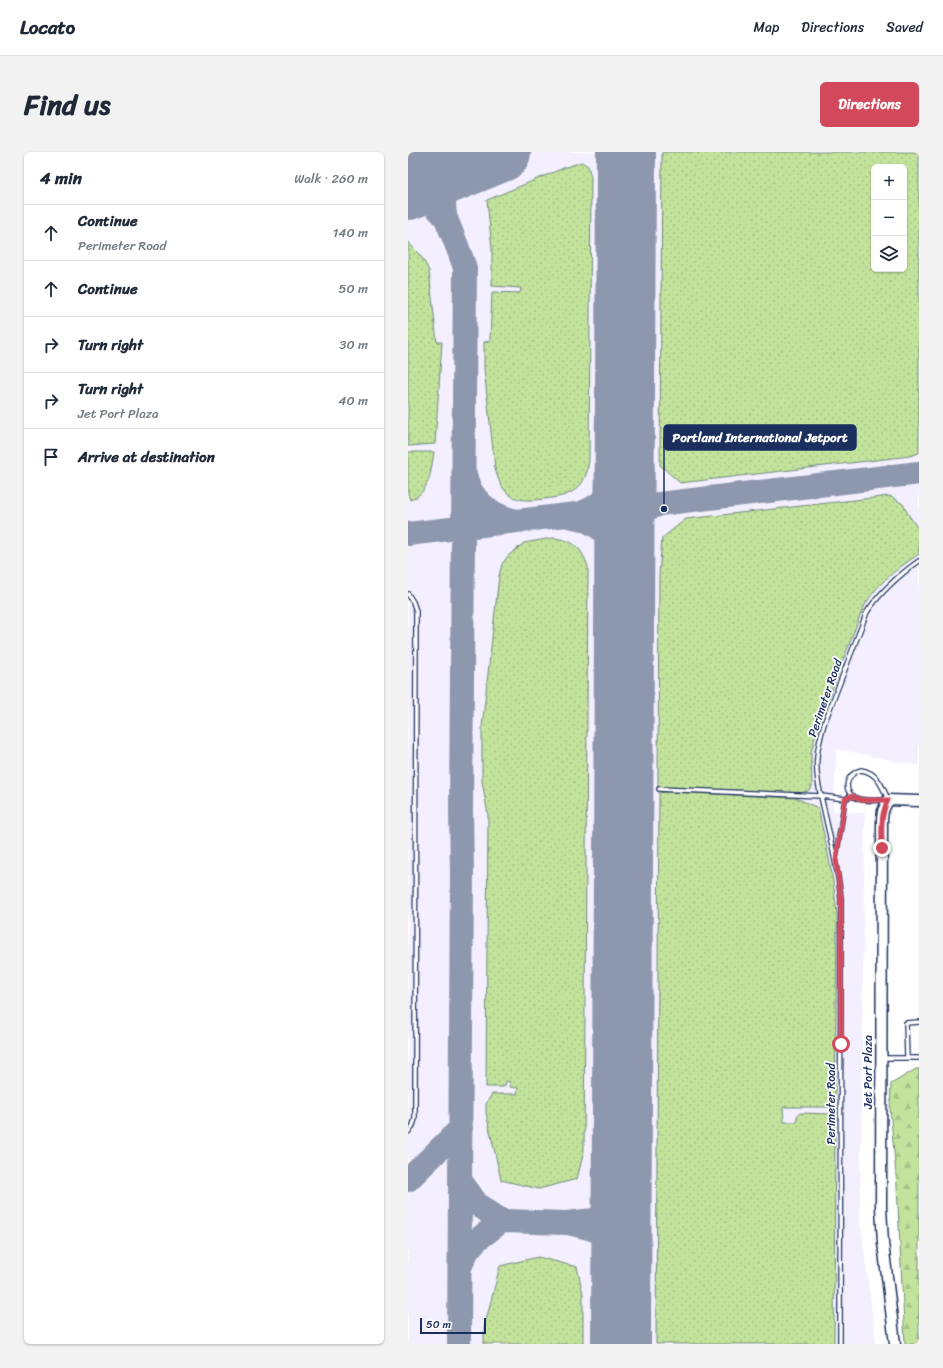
<!DOCTYPE html>
<meta charset="utf-8">
<style>
:root{--surface:#fff;--page:#f2f2f3;--text:#1f2937;--muted:#747a83;--line:#e0e1e3;--accent:#d1495b}
body{margin:0;font-family:Sriracha,sans-serif;background:var(--page);color:var(--text)}
.controls{position:absolute;right:12px;top:12px;display:grid;overflow:hidden;border-radius:6px;box-shadow:0 1px 3px #0004}
.controls button{width:36px;height:36px;display:grid;place-items:center;padding:0;border:0;border-bottom:1px solid var(--line);background:var(--surface);color:var(--text);font:20px sans-serif}
.scale{position:absolute;left:12px;bottom:10px;width:66px;box-sizing:border-box;padding-left:4px;border:2px solid #1b2f5e;border-top:0;font-size:11px;line-height:14px;white-space:nowrap;color:#1b2f5e;-webkit-text-stroke:3px #fff;paint-order:stroke}
.stop{position:absolute;width:12px;height:12px;margin:-9px;border:3px solid #d1495b;border-radius:50%;background:#fff}
.stop.end{background:#d1495b;border-color:#fff;box-shadow:0 1px 4px #0008}
.list{margin:0;padding:0;list-style:none}
h2{display:flex;justify-content:space-between;align-items:center;height:52px;margin:0;padding:0 16px;font-size:17px}
h2 small{font-size:13px;font-weight:400;color:var(--muted)}
.list li{display:grid;grid-template-columns:26px 1fr auto;gap:12px;align-items:center;box-sizing:border-box;height:56px;padding:0 16px;border-top:1px solid var(--line)}
.list b{display:block;font-size:15px;white-space:nowrap}
.list p{margin:0;font-size:13px;white-space:nowrap;color:var(--muted)}
.list em{font-size:13px;font-style:normal;color:var(--muted)}
.icon{flex:none;width:22px;height:22px;fill:none;stroke:currentColor;stroke-width:2;stroke-linecap:round;stroke-linejoin:round}
.map{position:relative;flex:none;width:511px;height:1192px;overflow:hidden;border-radius:6px}
header{display:flex;align-items:center;gap:24px;box-sizing:border-box;height:56px;padding:0 20px;background:var(--surface);border-bottom:1px solid var(--line)}
header strong{font-size:19px}
nav{display:flex;gap:22px;margin-inline-start:auto;font-size:14px}
.intro{display:flex;align-items:center;justify-content:space-between;box-sizing:border-box;height:96px;padding:0 24px}
h1{margin:0;font-size:28px}
.button{padding:10px 18px;border-radius:6px;background:var(--accent);color:#fff;font-size:14px;font-weight:700}
main{display:flex;gap:24px;padding:0 24px}
aside{flex:1;background:var(--surface);border-radius:6px;box-shadow:0 1px 3px #0004}
.map>svg:first-child{display:block}
</style>
<header>
<strong>Locato</strong>
<nav><a>Map</a><a>Directions</a><a>Saved</a></nav>
</header>
<div class="intro"><h1>Find us</h1><a class="button">Directions</a></div>
<main>
<aside>
<h2>4 min<small>Walk · 260 m</small></h2>
<ul class="list">
<li><svg class="icon" aria-label="ahead" viewBox="0 0 24 24"><path d="M12 20V5M6 11l6-6 6 6"/></svg><div><b>Continue</b><p>Perimeter Road</p></div><em>140 m</em></li>
<li><svg class="icon" aria-label="ahead" viewBox="0 0 24 24"><path d="M12 20V5M6 11l6-6 6 6"/></svg><div><b>Continue</b></div><em>50 m</em></li>
<li><svg class="icon" aria-label="right" viewBox="0 0 24 24"><path d="M7 20v-9h11M14 6l5 5-5 5"/></svg><div><b>Turn right</b></div><em>30 m</em></li>
<li><svg class="icon" aria-label="right" viewBox="0 0 24 24"><path d="M7 20v-9h11M14 6l5 5-5 5"/></svg><div><b>Turn right</b><p>Jet Port Plaza</p></div><em>40 m</em></li>
<li><svg class="icon" aria-label="arrive" viewBox="0 0 24 24"><path d="M6 21V4h12l-3 4 3 4H6"/></svg><div><b>Arrive at destination</b></div></li>
</ul>
</aside>
<div class="map">
<svg width="511" height="1192" viewBox="0 0 511 1192">
<defs>
<pattern id="grass-dots" width="8" height="8" patternUnits="userSpaceOnUse"><rect width="8" height="8" fill="#c3e39c"/><path d="M2 2h.1M6 6h.1" fill="none" stroke="#a7c389" stroke-width="1.8" stroke-linecap="round"/></pattern>
<pattern id="forest-firs" width="22" height="20" patternUnits="userSpaceOnUse"><rect width="22" height="20" fill="#c3e39c"/><path d="M5 1l3.5 6h-7zM16 11l3.5 6h-7z" fill="#a7c389"/></pattern>
</defs>
<rect width="100%" height="100%" fill="#fff"/>
<filter id="ink" filterUnits="userSpaceOnUse"><feTurbulence type="fractalNoise" baseFrequency=".025" numOctaves="2"/><feDisplacementMap in="SourceGraphic" scale="8" xChannelSelector="R" yChannelSelector="G"/><feConvolveMatrix kernelMatrix="1 2 1 2 8 2 1 2 1" color-interpolation-filters="sRGB"/></filter>
<g filter="url(#ink)">
<path fill="#f3effe" fill-rule="evenodd" d="M0 0H511V614L429 597 425 659 457 661 452 1066 468 1192H0ZM466 15H496V117H466Z"/>
<path fill="url(#grass-dots)" stroke="#6f897d" fill-rule="evenodd" d="M254 0H511V301L502 304 272 331 252 313ZM466 15H496V117H466Z
M174 10 180 14 183 25 181 308C178 338 163 344 136 347 107 351 94 345 87 316L76 217V190L82 189 84 140 112 141 113 136 84 134V97L79 48 158 15Z
M0 90 15 107 21 119 29 190H34L27 292 0 294Z
M0 300H26C23 318 22 341 2 348L0 342Z
M482 344 495 352 500 362 511 378V402C487 418 465 434 453 461L409 577 403 601 404 635 400 639 392 641 250 635 251 423 254 386 278 367Z
M144 386C165 387 174 396 180 415L176 999 169 1027 131 1037 93 1028 78 961V952L84 942H109L110 936 102 935V930L98 929 97 934 95 935H78L80 663 74 629V575L91 424 94 412 100 404 116 391Z
M259 640 388 646 410 656C418 692 426 726 429 763L427 952 425 955H375L376 970H389V964L392 961 422 962 425 963 427 965 426 1192H248L251 641Z
M130 1105 169 1115 175 1142V1192H76V1176L92 1114Z"/>
<path fill="url(#forest-firs)" stroke="#6f897d" d="M508 917H511V1192H497L489 1034 482 956 483 932Z"/>
<g fill="none" stroke-linecap="round" stroke-linejoin="round">
<path stroke="#8d97ae" stroke-width="24" d="M11 0C25 39 44 77 57 116L53 658 54 723 51 1192
M0 44C17 44 26 52 36 64
M37 65C37 60 36 55 36 49 37 34 51 23 61 13
M57 323C63 348 83 363 108 369
M176 360C201 350 209 332 217 308
M161 364C197 369 210 393 216 426
M0 382 511 321
M217 397C219 377 226 358 248 354
M0 1028 53 976
M52 1028 62 1042 70 1053 94 1069
M164 1072C198 1079 204 1082 214 1117
M52 1115 60 1098 69 1088 94 1069 158 1071 186 1068 200 1061 208 1051 213 1033"/>
<path stroke="#8d97ae" stroke-width="60" d="M0 38 93 0
M213 1192 218 0"/>
<g stroke="#1b2f5e" stroke-width="6">
<path id="lane" d="M0 442 5 450 8 459 7 967 4 976 0 980
M453 618C469 620 475 635 480 648 470 648 456 650 448 646 433 639 439 621 453 618Z
M251 637 413 644 437 647 444 644
M428 705 437 647
M474 906H511
M499 906 498 871 511 870
M432 1192 433 746C430 719 424 693 418 667 414 647 407 626 409 605 410 594 413 583 416 572L459 460C473 439 491 423 511 409"/>
</g>
<g stroke="#1b2f5e" stroke-width="13">
<path id="secondary" d="M487 1192 475 1091 473 1055 474 667 475 659 480 648 511 649"/>
</g>
<use href="#lane" stroke="#fff" stroke-width="3.5"/>
<use href="#secondary" stroke="#fff" stroke-width="10"/>
</g>
</g>
<g fill="none" stroke-linecap="round" stroke-linejoin="round" filter="url(#ink)">
<path stroke="#d1495b" stroke-width="5" d="M433 892V746L428 709 437 647 444 644 453 648H480C472 663 474 680 474 696"/>
</g>
<g text-anchor="middle" dominant-baseline="central" stroke-width="3.5" stroke-linejoin="round" paint-order="stroke">
<g font-size="12" fill="#1b2f5e" stroke="#fff">
<text transform="translate(417 546) rotate(-71)">Perimeter Road</text>
<text transform="translate(460 920) rotate(-90)">Jet Port Plaza</text>
<text transform="translate(423 952) rotate(-90)">Perimeter Road</text>
</g>
</g>
<path fill="none" stroke="#1b2f5e" stroke-width="1.5" d="M256 357L256 286"/>
<circle fill="#1b2f5e" stroke="#fff" stroke-width="1.5" cx="256" cy="357" r="4"/>
<rect fill="#1b2f5e" stroke="#1b2f5e" stroke-width="1.5" x="256" y="273" width="192" height="25" rx="4"/>
<g font-size="13" text-anchor="middle" font-weight="bold" fill="#fff">
<text x="352" y="290">Portland International Jetport</text>
</g>
</svg>
<div class="controls">
<button>+</button>
<button>−</button>
<button><svg class="icon" aria-label="layers" viewBox="0 0 24 24"><path d="M12 4l9 5-9 5-9-5zM3 14l9 5 9-5"/></svg></button>
</div>
<div class="scale">50 m</div>
<div class="stop" style="left:433px;top:892px"></div>
<div class="stop end" style="left:474px;top:696px"></div>
</div>
</main>
